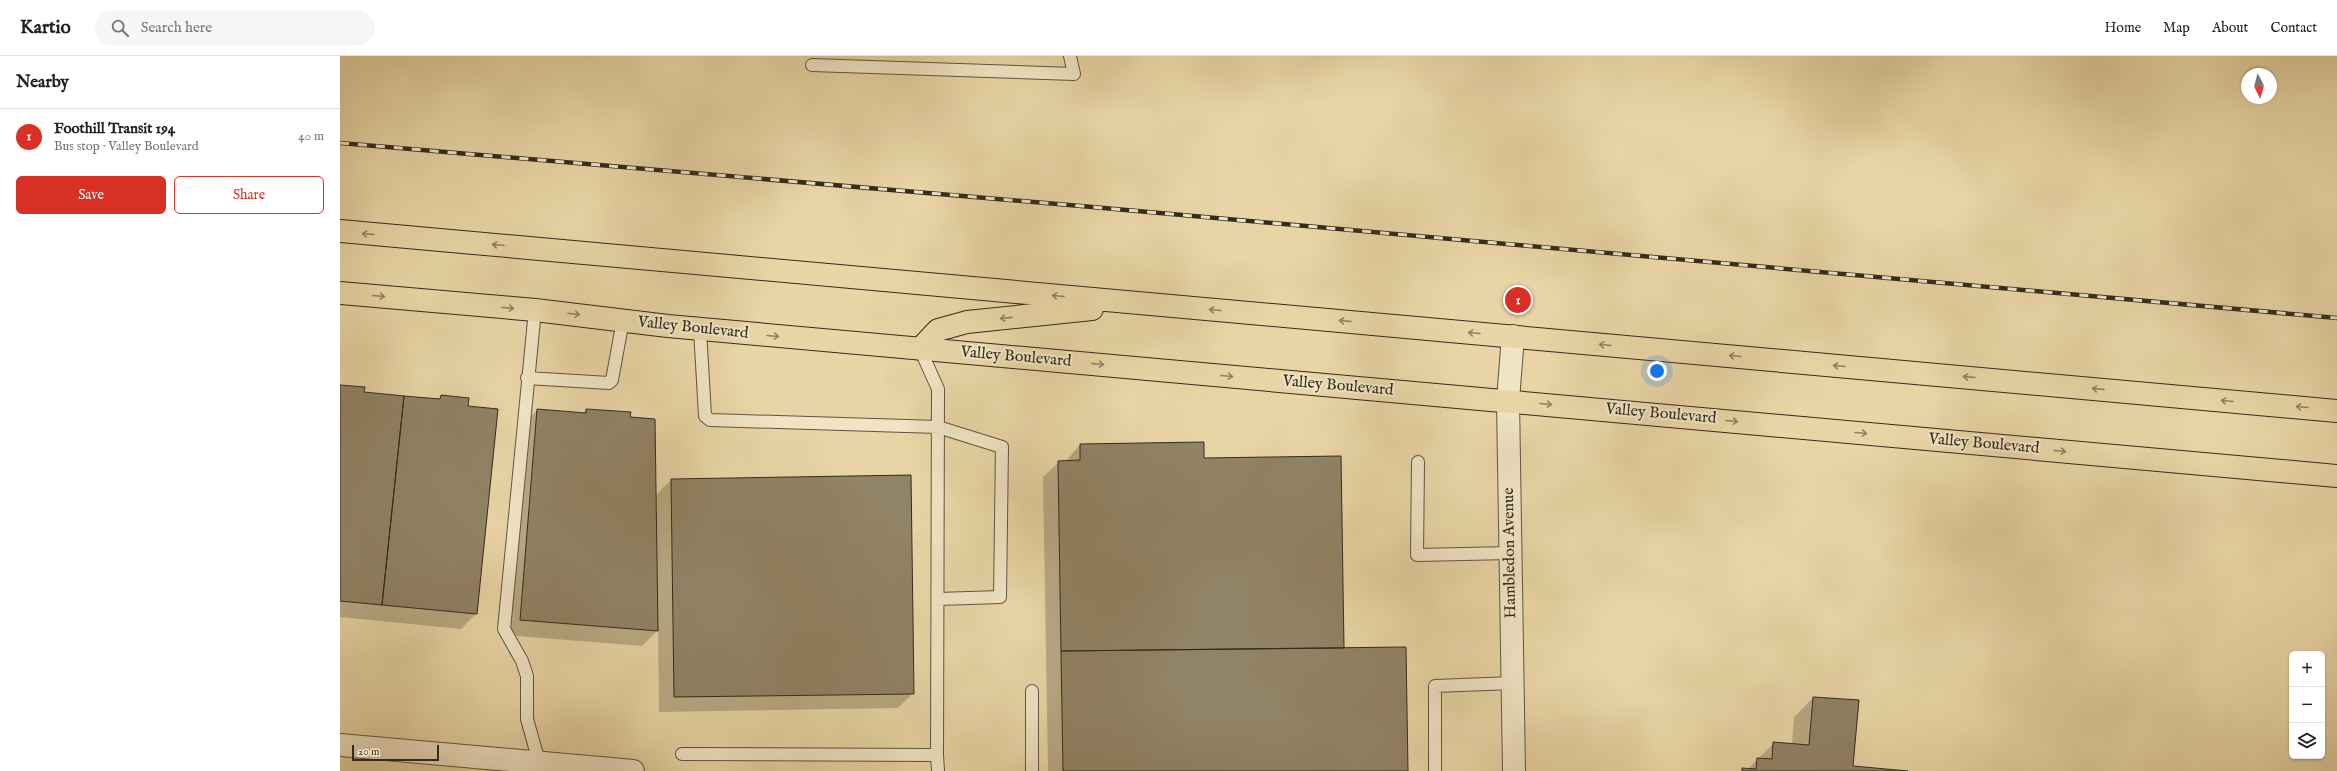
<!DOCTYPE html>
<meta charset="utf-8">
<style>
:root{--surface:#fff;--page:#f6f6f6;--text:#202124;--muted:#757577;--line:#e0e0e0;--accent:#d93025}
body{margin:0;font-family:"IM FELL English",serif;background:var(--page);color:var(--text)}
.controls{position:absolute;right:12px;bottom:12px;display:grid;overflow:hidden;border-radius:6px;box-shadow:0 1px 3px #0004}
.controls button{width:36px;height:36px;display:grid;place-items:center;padding:0;border:0;border-bottom:1px solid var(--line);background:var(--surface);color:var(--text);font:20px sans-serif}
.compass{position:absolute;left:1901px;top:12px;width:36px;height:36px;border-radius:50%;background:var(--surface);box-shadow:0 1px 3px #0004;rotate:174deg}
.scale{position:absolute;left:12px;bottom:10px;width:87px;box-sizing:border-box;padding-left:4px;border:2px solid #332b1f;border-top:0;font-size:11px;line-height:14px;white-space:nowrap;color:#332b1f;-webkit-text-stroke:3px #f0e4c4;paint-order:stroke}
.you{position:absolute;left:1317px;top:315px;width:14px;height:14px;margin:-10px;border:3px solid #fff;border-radius:50%;background:#1a73e8;box-shadow:0 0 0 6px #1a73e833}
.badge{display:grid;place-items:center;width:26px;height:26px;border-radius:50%;background:var(--accent);color:#fff;font-size:13px;font-weight:700}
.pin{position:absolute;translate:-50% -50%;border:2px solid #fff;box-shadow:0 1px 4px #0006}
.list{margin:0;padding:0;list-style:none}
h2{display:flex;justify-content:space-between;align-items:center;height:52px;margin:0;padding:0 16px;font-size:17px}
h2 small{font-size:13px;font-weight:400;color:var(--muted)}
.list li{display:grid;grid-template-columns:26px 1fr auto;gap:12px;align-items:center;box-sizing:border-box;height:56px;padding:0 16px;border-top:1px solid var(--line)}
.list b{display:block;font-size:15px;white-space:nowrap}
.list p{margin:0;font-size:13px;white-space:nowrap;color:var(--muted)}
.list em{font-size:13px;font-style:normal;color:var(--muted)}
.actions{display:flex;gap:8px;padding:12px 16px}
.actions a{flex:1;padding:9px 0;border:1px solid var(--accent);border-radius:6px;text-align:center;font-size:14px;color:var(--accent)}
.actions .main{background:var(--accent);color:#fff}
.icon{flex:none;width:22px;height:22px;fill:none;stroke:currentColor;stroke-width:2;stroke-linecap:round;stroke-linejoin:round}
.map{position:relative;flex:none;width:1997px;height:715px;overflow:hidden}
header{display:flex;align-items:center;gap:24px;box-sizing:border-box;height:56px;padding:0 20px;background:var(--surface);border-bottom:1px solid var(--line)}
header strong{font-size:19px}
nav{display:flex;gap:22px;margin-inline-start:auto;font-size:14px}
.search{width:280px;height:36px;background:var(--page);display:flex;align-items:center;gap:10px;box-sizing:border-box;padding:0 14px;border-radius:22px;color:var(--muted);font-size:15px}
main{display:flex}
aside{flex:1;background:var(--surface)}
.map>svg:first-child{display:block}
</style>
<header>
<strong>Kartio</strong>
<div class="search"><svg class="icon" aria-label="search" viewBox="0 0 24 24"><circle cx="10" cy="10" r="6"/><path d="M15 15l6 6"/></svg>Search here</div>
<nav><a>Home</a><a>Map</a><a>About</a><a>Contact</a></nav>
</header>
<main>
<aside>
<h2>Nearby<small></small></h2>
<ul class="list">
<li><span class="badge">1</span><div><b>Foothill Transit 194</b><p>Bus stop · Valley Boulevard</p></div><em>40 m</em></li>
</ul>
<div class="actions"><a class="main">Save</a><a>Share</a></div>
</aside>
<div class="map">
<svg width="1997" height="715" viewBox="0 0 1997 715">
<rect width="100%" height="100%" fill="#e8d5a5"/>
<filter id="stains"><feTurbulence type="fractalNoise" baseFrequency=".005" numOctaves="4"/><feColorMatrix values="0 0 0 0 .2 0 0 0 0 .09 0 0 0 0 .02 0 0 0 .5 -.17"/></filter>
<radialGradient id="worn" r=".72"><stop offset=".6" stop-color="#630" stop-opacity="0"/><stop offset="1" stop-color="#630" stop-opacity=".3"/></radialGradient>
<path fill="#0003" d="M0 330 23 337 97 344 101 340 127 351 157 354 136 558 121 573 0 561Z
M197 354 242 358 246 354 289 362 315 440 331 424 573 637 558 652 319 656 318 574 302 590 165 579 182 370Z
M740 389 863 403 1003 593 1067 715H708L703 421 719 406H725Z
M1473 642 1512 711 1556 715H1401L1407 714 1434 687 1452 689 1454 661Z"/>
<path fill="#918365" stroke="#332b1f" d="M0 329 25 331 24 336 64 340 42 549 0 545Z
M101 339 129 342 128 350 158 353 137 558 42 549 64 340 100 343Z
M197 353 246 357V353L291 356 290 361 315 363 318 575 180 564Z
M864 386V402L1001 400 1004 592 721 595 718 405 740 404V388Z
M571 419 574 638 334 641 331 423Z
M1066 591 1068 715H723L721 595Z
M1473 641 1519 644 1513 710 1568 715H1402V712L1416 713 1417 702 1432 703 1433 686 1469 689Z"/>
<g fill="none" stroke-linecap="round" stroke-linejoin="round">
<g stroke="#605640" stroke-width="14">
<path id="service" d="M472 9 734 18 730 0
M195 254 164 573 182 605 187 620V663L199 706
M360 273 365 360 370 364 598 371 662 391 660 541 598 543
M580 293 598 333 597 699
M187 322 269 327 272 324 283 264
M1078 406 1077 499 1170 497
M692 635V715
M342 698 597 699 598 715
M1095 715V630L1173 627"/>
</g>
<g stroke="#605640" stroke-width="24">
<path id="minor" d="M1173 280 1168 344 1174 715
M0 689 293 715"/>
</g>
<g stroke="#332b1f" stroke-width="24">
<path id="primary" d="M0 175 1997 355
M0 237 195 254 328 270 1997 420
M580 293 598 274 627 266 752 253"/>
</g>
<use href="#service" stroke="#f0e4c4" stroke-width="12"/>
<use href="#minor" stroke="#f0e4c4" stroke-width="22"/>
<use href="#primary" stroke="#e8d5a5" stroke-width="22"/>
<g stroke="#332b1f" stroke-width="4.5">
<path id="rail" d="M0 87 741 150 1997 262"/>
</g>
<use href="#rail" stroke="#f0e4c4" stroke-width="3" stroke-dasharray="9" stroke-linecap="butt"/>
</g>
<defs><path id="oneway-shaft" d="M-6 0H5M1.5-3L5.5 0L1.5 3" fill="none" stroke-width="1.6" stroke-linecap="round" stroke-linejoin="round"/></defs>
<g stroke="#8e8062">
<use href="#oneway-shaft" transform="translate(28 178) rotate(-175)"/>
<use href="#oneway-shaft" transform="translate(158 189) rotate(-175)"/>
<use href="#oneway-shaft" transform="translate(39 240) rotate(5)"/>
<use href="#oneway-shaft" transform="translate(718 240) rotate(-175)"/>
<use href="#oneway-shaft" transform="translate(168 252) rotate(5)"/>
<use href="#oneway-shaft" transform="translate(875 254) rotate(-175)"/>
<use href="#oneway-shaft" transform="translate(234 258) rotate(7)"/>
<use href="#oneway-shaft" transform="translate(666 262) rotate(174)"/>
<use href="#oneway-shaft" transform="translate(1005 265) rotate(-175)"/>
<use href="#oneway-shaft" transform="translate(1134 277) rotate(-175)"/>
<use href="#oneway-shaft" transform="translate(433 280) rotate(5)"/>
<use href="#oneway-shaft" transform="translate(1265 289) rotate(-175)"/>
<use href="#oneway-shaft" transform="translate(1395 300) rotate(-175)"/>
<use href="#oneway-shaft" transform="translate(758 308) rotate(5)"/>
<use href="#oneway-shaft" transform="translate(1499 310) rotate(-175)"/>
<use href="#oneway-shaft" transform="translate(887 320) rotate(5)"/>
<use href="#oneway-shaft" transform="translate(1629 321) rotate(-175)"/>
<use href="#oneway-shaft" transform="translate(1758 333) rotate(-175)"/>
<use href="#oneway-shaft" transform="translate(1887 345) rotate(-175)"/>
<use href="#oneway-shaft" transform="translate(1206 348) rotate(5)"/>
<use href="#oneway-shaft" transform="translate(1962 351) rotate(-175)"/>
<use href="#oneway-shaft" transform="translate(1392 365) rotate(5)"/>
<use href="#oneway-shaft" transform="translate(1521 377) rotate(5)"/>
<use href="#oneway-shaft" transform="translate(1720 395) rotate(5)"/>
</g>
<g text-anchor="middle" dominant-baseline="central" stroke-width="4" stroke-linejoin="round" paint-order="stroke">
<g font-size="16" fill="#332b1f" stroke="#f0e4c4">
<text transform="translate(353 272) rotate(6)">Valley Boulevard</text>
<text transform="translate(676 301) rotate(5)">Valley Boulevard</text>
<text transform="translate(998 330) rotate(5)">Valley Boulevard</text>
<text transform="translate(1321 358) rotate(5)">Valley Boulevard</text>
<text transform="translate(1644 388) rotate(5)">Valley Boulevard</text>
<text transform="translate(1170 497) rotate(-91)">Hambledon Avenue</text>
</g>
</g>
<rect width="100%" height="100%" filter="url(#stains)"/>
<rect width="100%" height="100%" fill="url(#worn)"/>
</svg>
<div class="controls">
<button>+</button>
<button>−</button>
<button><svg class="icon" aria-label="layers" viewBox="0 0 24 24"><path d="M12 4l9 5-9 5-9-5zM3 14l9 5 9-5"/></svg></button>
</div>
<svg class="compass" viewBox="-18 -18 36 36"><path d="M0-13l5 13h-10z" fill="#e53935"/><path d="M0 13l5-13h-10z" fill="#757577"/></svg>
<div class="scale">20 m</div>
<div class="you"></div>
<div class="pin badge" style="left:1178px;top:244px">1</div>
</div>
</main>
